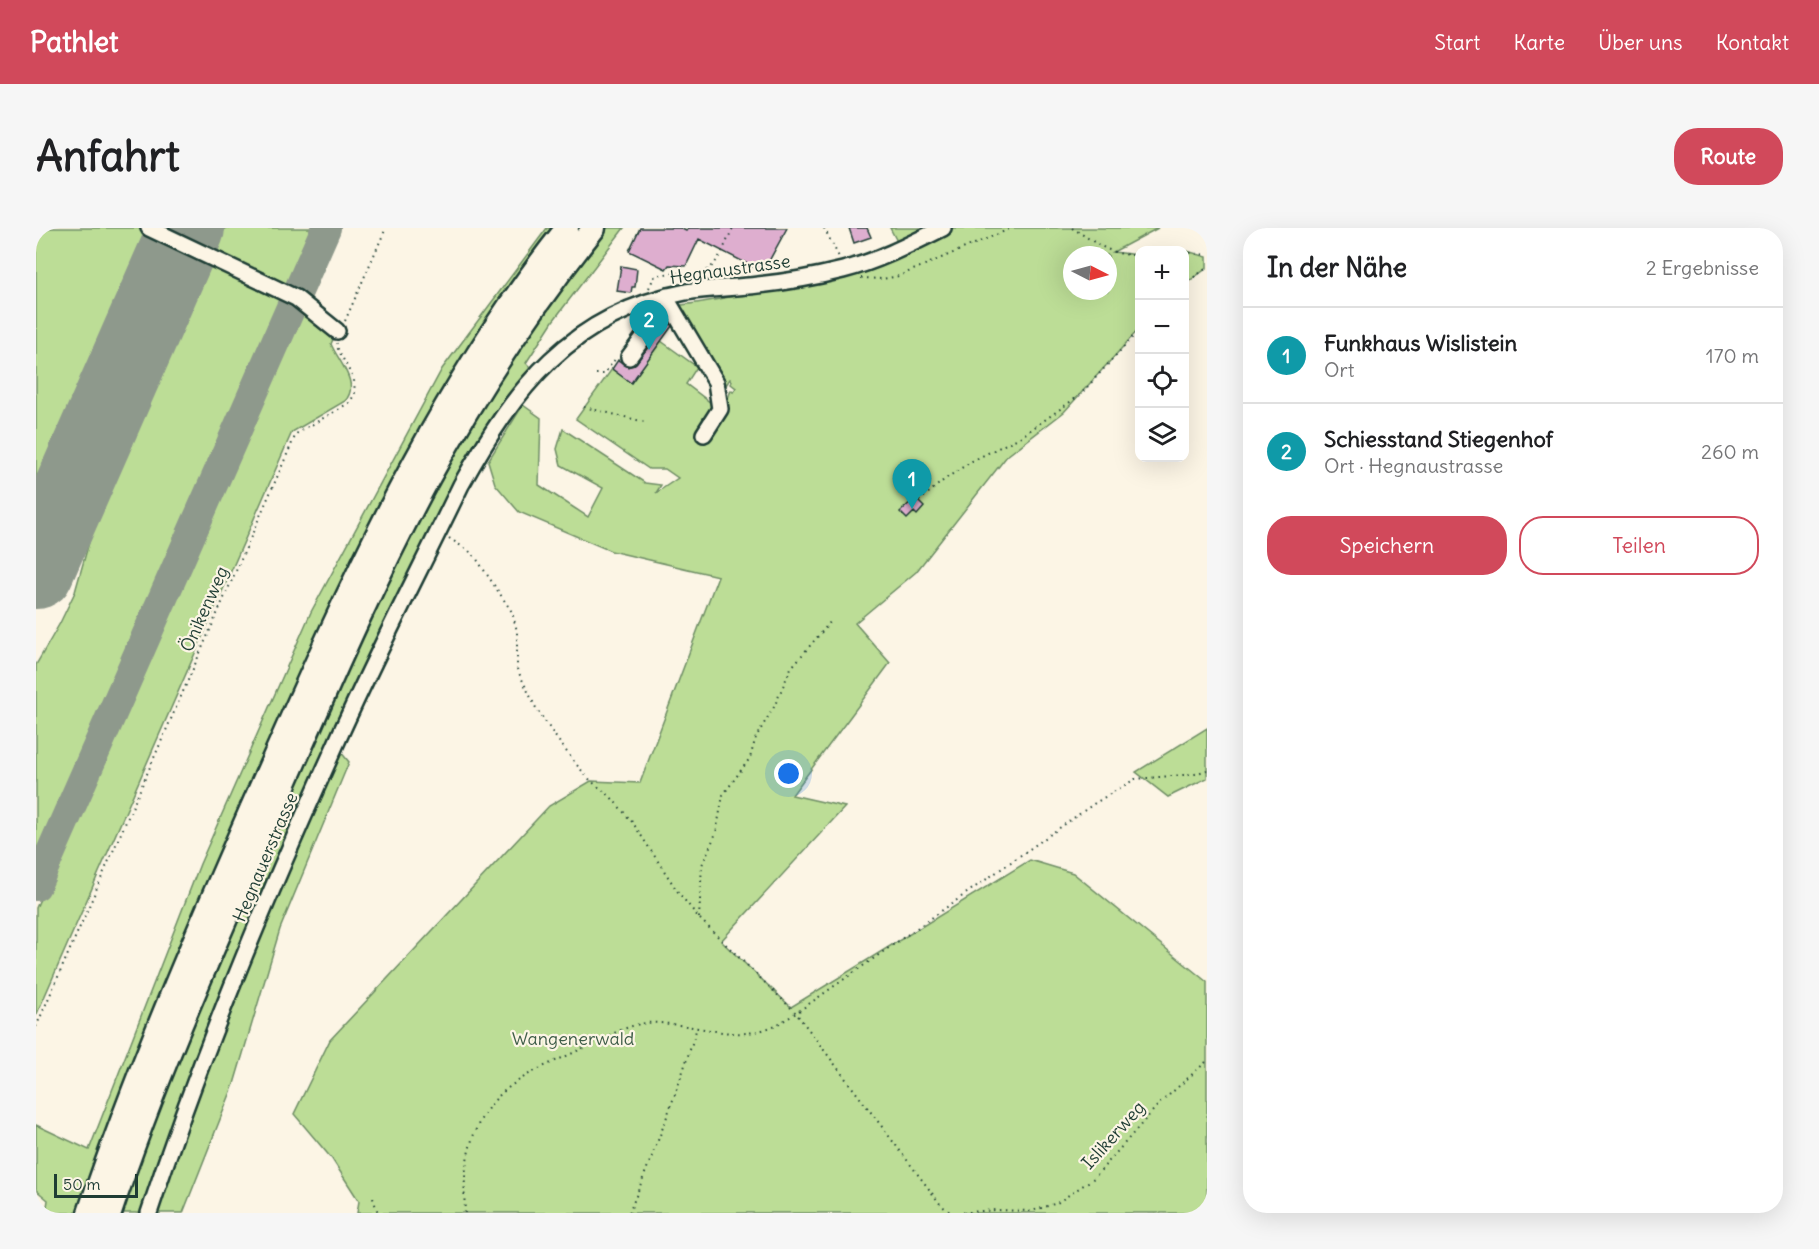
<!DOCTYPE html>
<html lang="de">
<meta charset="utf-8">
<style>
:root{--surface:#fff;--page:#f6f6f6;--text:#202124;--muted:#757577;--line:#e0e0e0;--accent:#d1495b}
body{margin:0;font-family:Delius,sans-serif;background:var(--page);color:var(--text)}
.controls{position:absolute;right:18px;top:18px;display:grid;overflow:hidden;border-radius:12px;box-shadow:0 6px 24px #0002}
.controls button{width:54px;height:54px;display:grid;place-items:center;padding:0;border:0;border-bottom:2px solid var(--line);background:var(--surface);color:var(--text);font:30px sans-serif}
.compass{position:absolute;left:1027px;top:18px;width:54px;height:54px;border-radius:50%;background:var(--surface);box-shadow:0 6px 24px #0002;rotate:96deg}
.scale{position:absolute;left:18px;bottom:15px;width:84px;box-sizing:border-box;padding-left:6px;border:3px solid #1f3d34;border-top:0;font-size:16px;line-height:21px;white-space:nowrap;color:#1f3d34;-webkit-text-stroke:4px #fcf5e5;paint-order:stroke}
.you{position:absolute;left:753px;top:546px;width:21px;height:21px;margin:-15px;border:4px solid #fff;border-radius:50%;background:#1a73e8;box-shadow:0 0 0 9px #1a73e833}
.badge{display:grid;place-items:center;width:39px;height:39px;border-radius:50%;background:var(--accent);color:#fff;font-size:20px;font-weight:700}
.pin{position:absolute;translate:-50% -50px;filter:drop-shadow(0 2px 3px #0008)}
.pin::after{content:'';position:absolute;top:32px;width:21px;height:18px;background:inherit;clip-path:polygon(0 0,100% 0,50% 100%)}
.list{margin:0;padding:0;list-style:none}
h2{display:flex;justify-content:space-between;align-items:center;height:78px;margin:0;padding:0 24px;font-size:26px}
h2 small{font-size:20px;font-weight:400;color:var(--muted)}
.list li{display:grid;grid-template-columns:39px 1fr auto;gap:18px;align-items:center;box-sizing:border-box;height:96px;padding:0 24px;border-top:2px solid var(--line)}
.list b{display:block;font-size:22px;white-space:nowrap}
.list p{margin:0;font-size:20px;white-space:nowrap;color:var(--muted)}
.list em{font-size:20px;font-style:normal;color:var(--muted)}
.actions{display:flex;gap:12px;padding:18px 24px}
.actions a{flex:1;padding:14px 0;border:2px solid var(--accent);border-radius:24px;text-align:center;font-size:21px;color:var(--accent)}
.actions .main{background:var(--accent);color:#fff}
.icon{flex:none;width:33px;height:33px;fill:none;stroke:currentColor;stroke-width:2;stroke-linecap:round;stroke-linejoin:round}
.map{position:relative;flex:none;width:1171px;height:985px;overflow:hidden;border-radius:24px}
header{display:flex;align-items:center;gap:36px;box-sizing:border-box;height:84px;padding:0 30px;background:var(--accent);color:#fff}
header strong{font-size:28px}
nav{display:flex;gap:33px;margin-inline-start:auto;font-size:21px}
.intro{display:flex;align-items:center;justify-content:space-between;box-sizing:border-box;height:144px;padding:0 36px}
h1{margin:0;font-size:42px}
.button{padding:15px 27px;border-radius:24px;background:var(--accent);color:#fff;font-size:21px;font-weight:700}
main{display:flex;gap:36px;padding:0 36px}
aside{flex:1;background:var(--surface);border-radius:24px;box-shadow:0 6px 24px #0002}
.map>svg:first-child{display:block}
</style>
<header>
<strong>Pathlet</strong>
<nav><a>Start</a><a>Karte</a><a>Über uns</a><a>Kontakt</a></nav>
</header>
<div class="intro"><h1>Anfahrt</h1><a class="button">Route</a></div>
<main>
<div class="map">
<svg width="1171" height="985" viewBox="0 0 1171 985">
<rect width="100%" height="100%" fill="#fcf5e5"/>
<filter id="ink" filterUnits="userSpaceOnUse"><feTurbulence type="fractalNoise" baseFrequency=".0167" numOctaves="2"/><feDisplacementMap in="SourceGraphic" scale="12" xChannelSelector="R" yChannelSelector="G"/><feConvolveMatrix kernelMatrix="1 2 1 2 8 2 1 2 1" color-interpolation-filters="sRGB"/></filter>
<g filter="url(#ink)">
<path fill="#bcdd96" stroke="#6e8d65" stroke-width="1.5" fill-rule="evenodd" d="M0 0H114L0 264Z
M189 0H281L0 638V437L24 395 39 364 57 300Z
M511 0H588L517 93 490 135 500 145 466 189 299 517 313 534 244 701 198 856 147 985H10L12 972 0 962V897L53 922 164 636 275 384 406 141Z
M854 0H1122L1077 24 1103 27V101L1028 184 971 228 880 344 819 395 854 435 756 567 809 579 685 713 755 779 994 632 1037 645 1171 754V985H321L323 973 296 931 258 886 294 812 513 578 555 553 604 555 682 348 575 323 483 284 459 256 452 233 487 177 505 190 503 257 552 289 567 260 525 237 521 221 527 201 609 255 625 257 620 265 642 250 629 241H613L540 191 576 141 595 155 625 113 661 139 650 156 687 184 695 162 697 164 700 160 695 156 696 153 694 151 688 160 638 78C716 69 790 44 865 21ZM1036 27H1072V63H1036Z
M1151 23 1171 29V40L1149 56V24Z
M262 84 298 109 295 116C302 133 325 156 309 173L256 204 0 788V680Z
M1171 500V550L1132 569 1100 544Z"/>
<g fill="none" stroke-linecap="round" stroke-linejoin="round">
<path stroke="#8e998c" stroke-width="30" d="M0 658 290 0"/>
<path stroke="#8e998c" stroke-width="76" d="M0 343 151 0"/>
</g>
<path fill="#deaecf" stroke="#1f3d34" stroke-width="1.5" d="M604 0H644L650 3 652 0H751L727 44 663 11 650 38 633 37 630 41 593 23Z
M813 0H831L835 9 818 15Z
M585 38 601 41 599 59H596L595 65 581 63Z
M632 93 636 98 595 155 576 141 582 132 592 139 600 135Z
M879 270 888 279 881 287 878 284 871 291 864 284Z"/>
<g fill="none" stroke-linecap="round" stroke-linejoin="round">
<g stroke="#1f3d34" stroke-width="20">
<path id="minor" d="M113 0 260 70 301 103
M631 68 633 75 680 154 684 181 668 206
M593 129 633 75
M113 985C165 826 230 671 299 518 338 430 383 344 425 257 479 160 534 86 650 64 674 60 698 60 722 57 751 54 779 49 807 42 842 33 875 16 907 0"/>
</g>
<g stroke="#1f3d34" stroke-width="27">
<path id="highway" d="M53 985C103 837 166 693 229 550 314 358 399 165 531 0
M74 985C120 847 180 713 238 580 287 469 335 356 393 249 441 161 496 78 558 0"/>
</g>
<path stroke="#1f3d34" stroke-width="2" stroke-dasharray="1.5 4.5" stroke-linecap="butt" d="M788 0 804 31
M1036 0C1061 15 1073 28 1104 27
M1148 24 1171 27
M825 50 846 51 863 48 976 0
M1148 56 1171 40
M613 60 618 49C638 42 642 47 660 46 681 45 689 15 697 0
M309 93 350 0
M560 146H568L580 130
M548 179 609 194
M883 273 909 251 936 233 986 208 1044 167 1104 101
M413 310 433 323 440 330 476 384 481 403V441L500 480 521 511 540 536 555 553 574 568 597 595 642 664 663 690 760 785 905 977 915 985
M663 690 666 637 680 605 687 567 714 530 720 509 738 479 755 440 795 393
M0 799 260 206 313 175 319 166 318 152 302 121 301 115
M337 970 342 985
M429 985C426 933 434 883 482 853 501 840 523 832 543 822 564 813 588 797 611 795 621 794 632 796 643 797 693 804 715 816 760 785L1059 575 1099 551 1159 546 1171 542
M593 985C618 924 642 863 661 799
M921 985 959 982 996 983 1021 975 1058 950 1123 876 1171 833"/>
<use href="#minor" stroke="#fcf5e5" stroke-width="15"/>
<use href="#highway" stroke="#fcf5e5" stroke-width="22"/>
</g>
</g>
<g text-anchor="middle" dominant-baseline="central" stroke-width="4.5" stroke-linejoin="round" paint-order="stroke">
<g font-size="18" fill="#1f3d34" stroke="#fcf5e5">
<text transform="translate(694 41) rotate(-8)">Hegnaustrasse</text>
<text transform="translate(168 381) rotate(-66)">Önikenweg</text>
<text transform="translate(229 629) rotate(-67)">Hegnauerstrasse</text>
<text transform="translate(1077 907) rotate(-48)">Islikerweg</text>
</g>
<g font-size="18" fill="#3e5d48" stroke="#fcf5e5">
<text x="537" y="810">Wangenerwald</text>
</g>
</g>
</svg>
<div class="controls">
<button>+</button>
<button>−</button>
<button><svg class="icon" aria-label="locate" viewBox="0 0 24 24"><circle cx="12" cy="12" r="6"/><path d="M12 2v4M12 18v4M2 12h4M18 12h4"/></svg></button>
<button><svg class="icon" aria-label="layers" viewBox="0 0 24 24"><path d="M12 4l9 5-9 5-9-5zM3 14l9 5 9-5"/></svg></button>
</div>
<svg class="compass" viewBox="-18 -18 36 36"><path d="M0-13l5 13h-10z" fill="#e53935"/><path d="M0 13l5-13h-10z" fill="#757577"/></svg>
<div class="scale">50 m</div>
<div class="you"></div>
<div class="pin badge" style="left:876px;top:281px;background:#0f9aa8">1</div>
<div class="pin badge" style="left:613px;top:122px;background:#0f9aa8">2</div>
</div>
<aside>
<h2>In der Nähe<small>2 Ergebnisse</small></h2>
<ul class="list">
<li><span class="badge" style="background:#0f9aa8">1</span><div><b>Funkhaus Wislistein</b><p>Ort</p></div><em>170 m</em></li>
<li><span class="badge" style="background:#0f9aa8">2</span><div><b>Schiesstand Stiegenhof</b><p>Ort · Hegnaustrasse</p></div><em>260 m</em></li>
</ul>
<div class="actions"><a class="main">Speichern</a><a>Teilen</a></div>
</aside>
</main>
